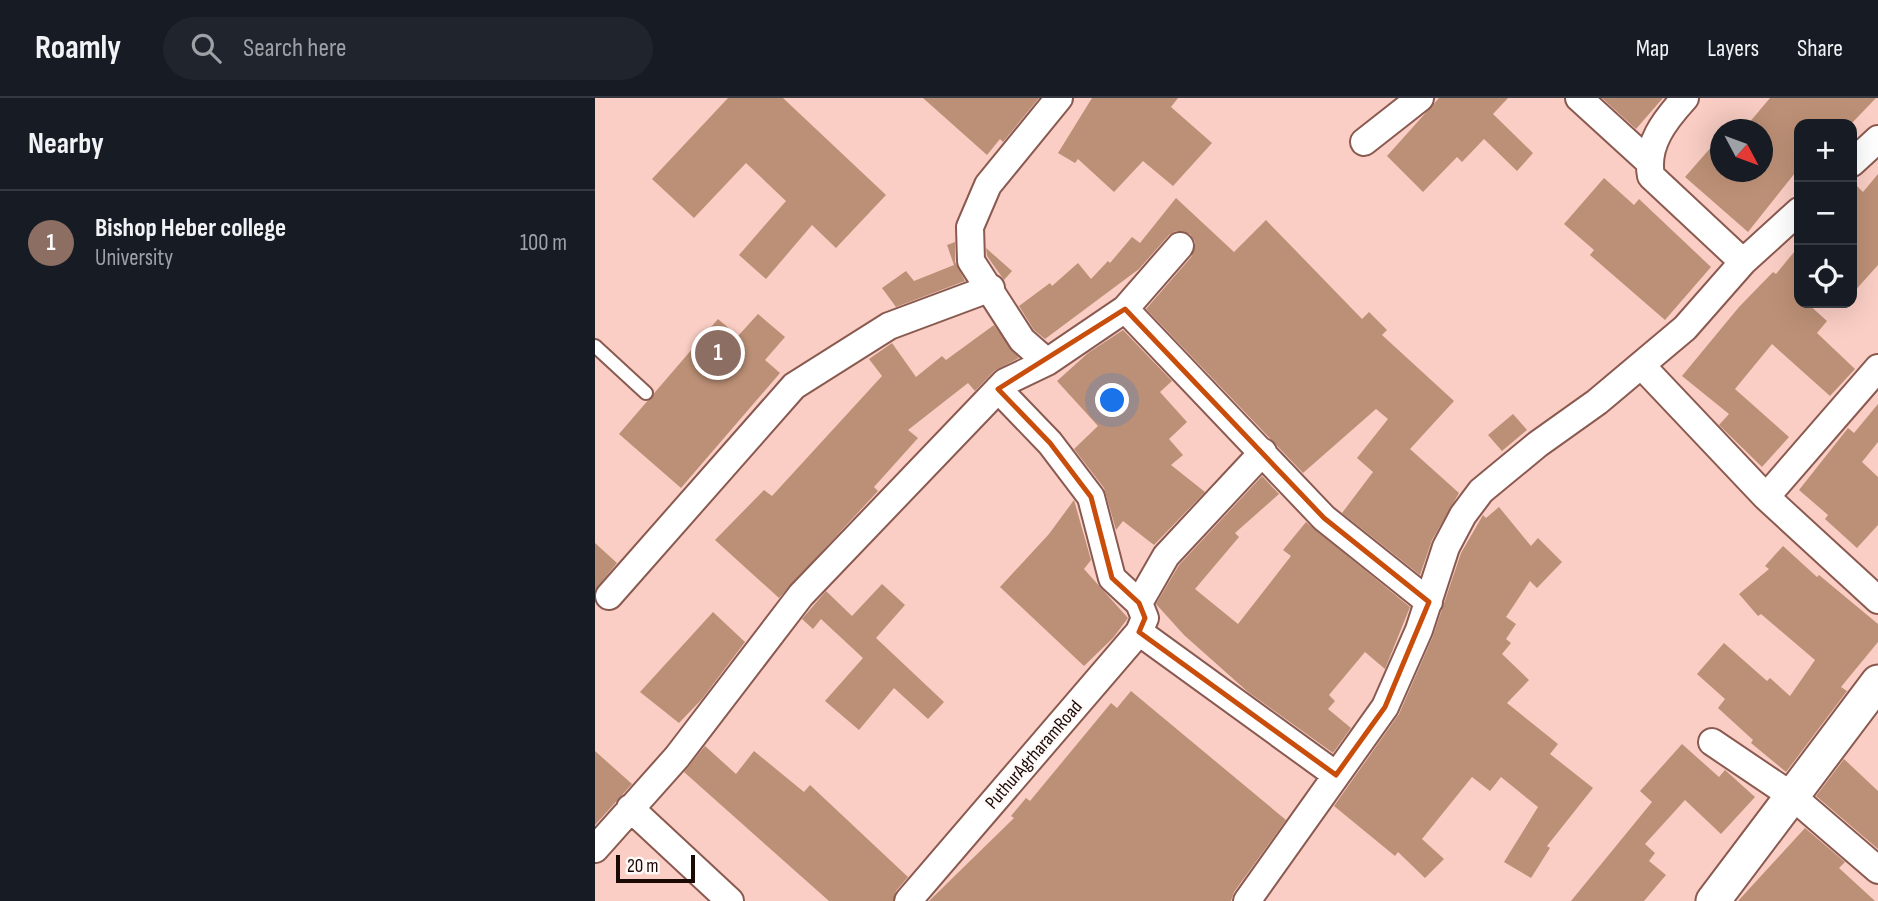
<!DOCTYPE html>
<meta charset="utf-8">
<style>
:root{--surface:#171b24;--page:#20242c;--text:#f1f3f6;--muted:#9ea1a6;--line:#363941;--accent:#377d8a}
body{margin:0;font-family:"Sofia Sans Condensed",sans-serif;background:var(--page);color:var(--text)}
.controls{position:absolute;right:21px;top:21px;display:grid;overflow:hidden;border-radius:14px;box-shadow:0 7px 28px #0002}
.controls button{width:63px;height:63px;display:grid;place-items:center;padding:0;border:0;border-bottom:2px solid var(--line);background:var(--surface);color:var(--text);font:35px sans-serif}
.compass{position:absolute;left:1115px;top:21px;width:63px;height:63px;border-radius:50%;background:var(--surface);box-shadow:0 7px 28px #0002;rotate:131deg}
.scale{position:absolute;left:21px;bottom:18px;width:79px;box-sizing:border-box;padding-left:7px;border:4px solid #1b0906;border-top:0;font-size:19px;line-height:24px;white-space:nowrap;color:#1b0906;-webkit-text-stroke:5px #fff9f8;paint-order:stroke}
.you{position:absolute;left:518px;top:303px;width:24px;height:24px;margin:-18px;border:5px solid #fff;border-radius:50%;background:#1a73e8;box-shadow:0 0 0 10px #1a73e833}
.badge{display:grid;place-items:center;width:46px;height:46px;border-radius:50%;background:var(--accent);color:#fff;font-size:23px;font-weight:700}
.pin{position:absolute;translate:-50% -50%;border:4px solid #fff;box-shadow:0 2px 7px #0006}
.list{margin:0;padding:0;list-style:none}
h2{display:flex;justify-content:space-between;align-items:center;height:91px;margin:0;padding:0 28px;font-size:30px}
h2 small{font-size:23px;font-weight:400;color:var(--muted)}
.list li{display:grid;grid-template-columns:46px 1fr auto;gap:21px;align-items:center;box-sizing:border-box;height:105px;padding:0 28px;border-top:2px solid var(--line)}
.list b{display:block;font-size:26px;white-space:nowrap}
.list p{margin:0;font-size:23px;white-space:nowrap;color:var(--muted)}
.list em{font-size:23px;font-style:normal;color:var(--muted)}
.icon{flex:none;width:38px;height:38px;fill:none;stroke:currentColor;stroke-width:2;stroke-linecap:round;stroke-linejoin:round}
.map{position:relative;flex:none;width:1283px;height:803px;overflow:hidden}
header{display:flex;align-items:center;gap:42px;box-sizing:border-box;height:98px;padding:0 35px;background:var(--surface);border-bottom:2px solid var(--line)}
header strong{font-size:33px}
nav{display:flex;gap:38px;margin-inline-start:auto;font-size:24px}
.search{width:490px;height:63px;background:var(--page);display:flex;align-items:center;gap:18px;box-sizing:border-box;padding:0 24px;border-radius:38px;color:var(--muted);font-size:26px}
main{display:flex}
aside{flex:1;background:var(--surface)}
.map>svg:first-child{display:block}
</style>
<header>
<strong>Roamly</strong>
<div class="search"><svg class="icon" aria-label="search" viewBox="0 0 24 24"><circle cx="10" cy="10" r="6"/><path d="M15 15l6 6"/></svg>Search here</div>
<nav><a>Map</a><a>Layers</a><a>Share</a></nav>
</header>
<main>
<aside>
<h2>Nearby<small></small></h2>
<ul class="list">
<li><span class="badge" style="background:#8d6e63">1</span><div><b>Bishop Heber college</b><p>University</p></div><em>100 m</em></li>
</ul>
</aside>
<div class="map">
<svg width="1283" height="803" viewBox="0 0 1283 803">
<rect width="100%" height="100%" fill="#facec4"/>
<path fill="#bc9076" d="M133 0H188L291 97 241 150 217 127 171 181 144 157 191 103 151 65 99 120 57 81Z
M328 0H444L408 44 405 41 392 57Z
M497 0H583L576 9 617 45 578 88 548 63 519 94 483 61 480 65 463 55Z
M844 0H913L898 16 938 55 922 73 889 41 867 64 862 59 828 94 792 58Z
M1007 0H1068L1041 31Z
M1175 0H1281L1256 26H1204V70L1153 134 1090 79 1125 39V74H1167V32H1148Z
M1283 76V167L1257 196V83L1268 94Z
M1009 80 1039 107 1044 101 1116 169 1070 222 995 157 999 152 969 126Z
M581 100 639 154 671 122 767 221 774 214 792 232 787 237 859 303 815 351 864 395 837 442 825 477 747 415 778 374 762 360 793 321 781 311 708 375 551 211 597 158 600 144 595 136 581 133 574 137 544 171 450 241 439 232 424 208 455 185 457 188 483 165 496 181 513 163 515 165 537 139 545 145Z
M360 144V164L370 183 301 209 287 190 311 173 319 183 359 167 352 147Z
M1204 148V205H1212L1232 223 1222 235 1260 271 1235 298 1177 246 1140 291 1194 339 1167 369 1124 327 1134 316 1087 278 1144 209 1178 174 1181 176Z
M391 150 417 173 409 182 392 158Z
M163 216 190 239 170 262 185 275 86 390 24 336 123 221 143 238Z
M399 227 424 260 399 273 380 293 373 285 313 332 323 340 279 389 283 393 184 500 120 442 169 392 177 398 287 278 274 261 297 245 321 279 347 258 351 262Z
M528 232 577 283 565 294 592 324 574 341 588 357 576 367 610 394 559 447 528 423 521 432 509 390 479 351 503 328 462 283 493 255Z
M1283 306V344L1267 364 1283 379V427L1262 450 1230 421 1233 417 1204 392 1253 330 1259 335Z
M918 316 932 332 907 353 893 337Z
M667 378 684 396 640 435 644 439 600 491 643 526 696 458 688 452 711 424 815 509 790 571 770 554 734 597 740 603 733 611 756 630 738 655 653 594 589 537 561 506 584 467Z
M479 402 496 462 489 471 533 520 518 540 489 568 405 489 454 436Z
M904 409 936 448 943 440 967 464 942 490 935 483 911 519 921 526 911 541 916 545 907 556 934 582 912 605 963 646 955 656 998 690 952 748 955 750 936 780 909 764 943 709 906 679 895 693 877 679 827 741 849 761 830 780 803 754 800 758 739 708 804 616 838 538 866 455 888 417 891 420Z
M0 445 22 465 0 492Z
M1188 448 1222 479 1224 477 1283 526V544L1246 589 1252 593 1191 674 1156 645 1158 642 1123 610 1130 601 1102 576 1129 545 1172 583 1175 580 1195 598 1220 562 1166 516 1163 518 1144 496 1174 471 1170 468Z
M287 486 310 507 281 540 349 604 333 621 299 590 264 632 230 603 268 560 226 521 218 531 207 521 231 493 257 518Z
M118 514 150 544 107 601 84 625 45 594Z
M536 593 691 722 639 794 636 803H334L419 720 416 718 431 700 435 703 516 605 522 610Z
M1087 646 1124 679 1130 672 1160 699 1126 736 1090 702 1050 746 1060 755 1054 763 1071 777 1049 803H976L1057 704 1045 693Z
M110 648 141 676 159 653 209 694 215 687 313 779 301 793 298 803H234L89 674Z
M0 653 37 686 0 727Z
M1249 661 1283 693V751L1221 698Z
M1210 730 1250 764 1244 770 1280 803H1143Z"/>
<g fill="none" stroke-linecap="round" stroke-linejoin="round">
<g stroke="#8a5a50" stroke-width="16">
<path id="service" d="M0 248 51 295"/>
</g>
<g stroke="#8a5a50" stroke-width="30">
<path id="minor" d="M984 0 1053 63
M1090 0C1070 22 1050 47 1056 78L1148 164
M769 44 825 0
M1257 65 1283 41
M530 211 585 148
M452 264 427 242 376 163 375 129 393 87 464 0
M1046 267 1171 399 1283 502
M1171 399 1283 270
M14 498 199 288 294 228 396 190
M544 505 571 458 668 354
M544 534 741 677
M1117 644 1197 698 1283 772
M35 710 135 803
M0 751 82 659 206 497 410 284 452 264 530 211 729 420 834 504
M313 803 544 534 550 520 544 505 517 480 496 399 455 345 403 291
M652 803 790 609 824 532 851 449 868 417 886 393 943 346 1002 304 1090 230 1148 164 1204 113"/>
</g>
<g stroke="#8a5a50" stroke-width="37">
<path id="tertiary" d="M1118 803 1283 584"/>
</g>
<use href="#service" stroke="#fff" stroke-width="12"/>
<use href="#minor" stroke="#fff" stroke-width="26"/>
<use href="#tertiary" stroke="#fff" stroke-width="33"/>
</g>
<path fill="none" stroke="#c94d0b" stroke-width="5" stroke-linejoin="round" d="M530 211 729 420 834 504 790 609 741 677 544 534 550 520 544 505 517 480 496 399 455 345 403 291Z"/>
<g text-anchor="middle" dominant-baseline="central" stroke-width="5" stroke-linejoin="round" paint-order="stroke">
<g font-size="19" fill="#1b0906" stroke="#fff9f8">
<text transform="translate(439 657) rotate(-49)">PuthurAgrharamRoad</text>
</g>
</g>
</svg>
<div class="controls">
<button>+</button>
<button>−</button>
<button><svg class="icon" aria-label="locate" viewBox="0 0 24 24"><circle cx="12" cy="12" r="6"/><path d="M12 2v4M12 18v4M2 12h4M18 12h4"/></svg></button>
</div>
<svg class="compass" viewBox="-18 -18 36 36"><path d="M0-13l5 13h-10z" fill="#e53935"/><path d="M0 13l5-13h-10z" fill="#9ea1a6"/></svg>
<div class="scale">20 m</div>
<div class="you"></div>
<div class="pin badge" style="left:123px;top:255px;background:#8d6e63">1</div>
</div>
</main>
